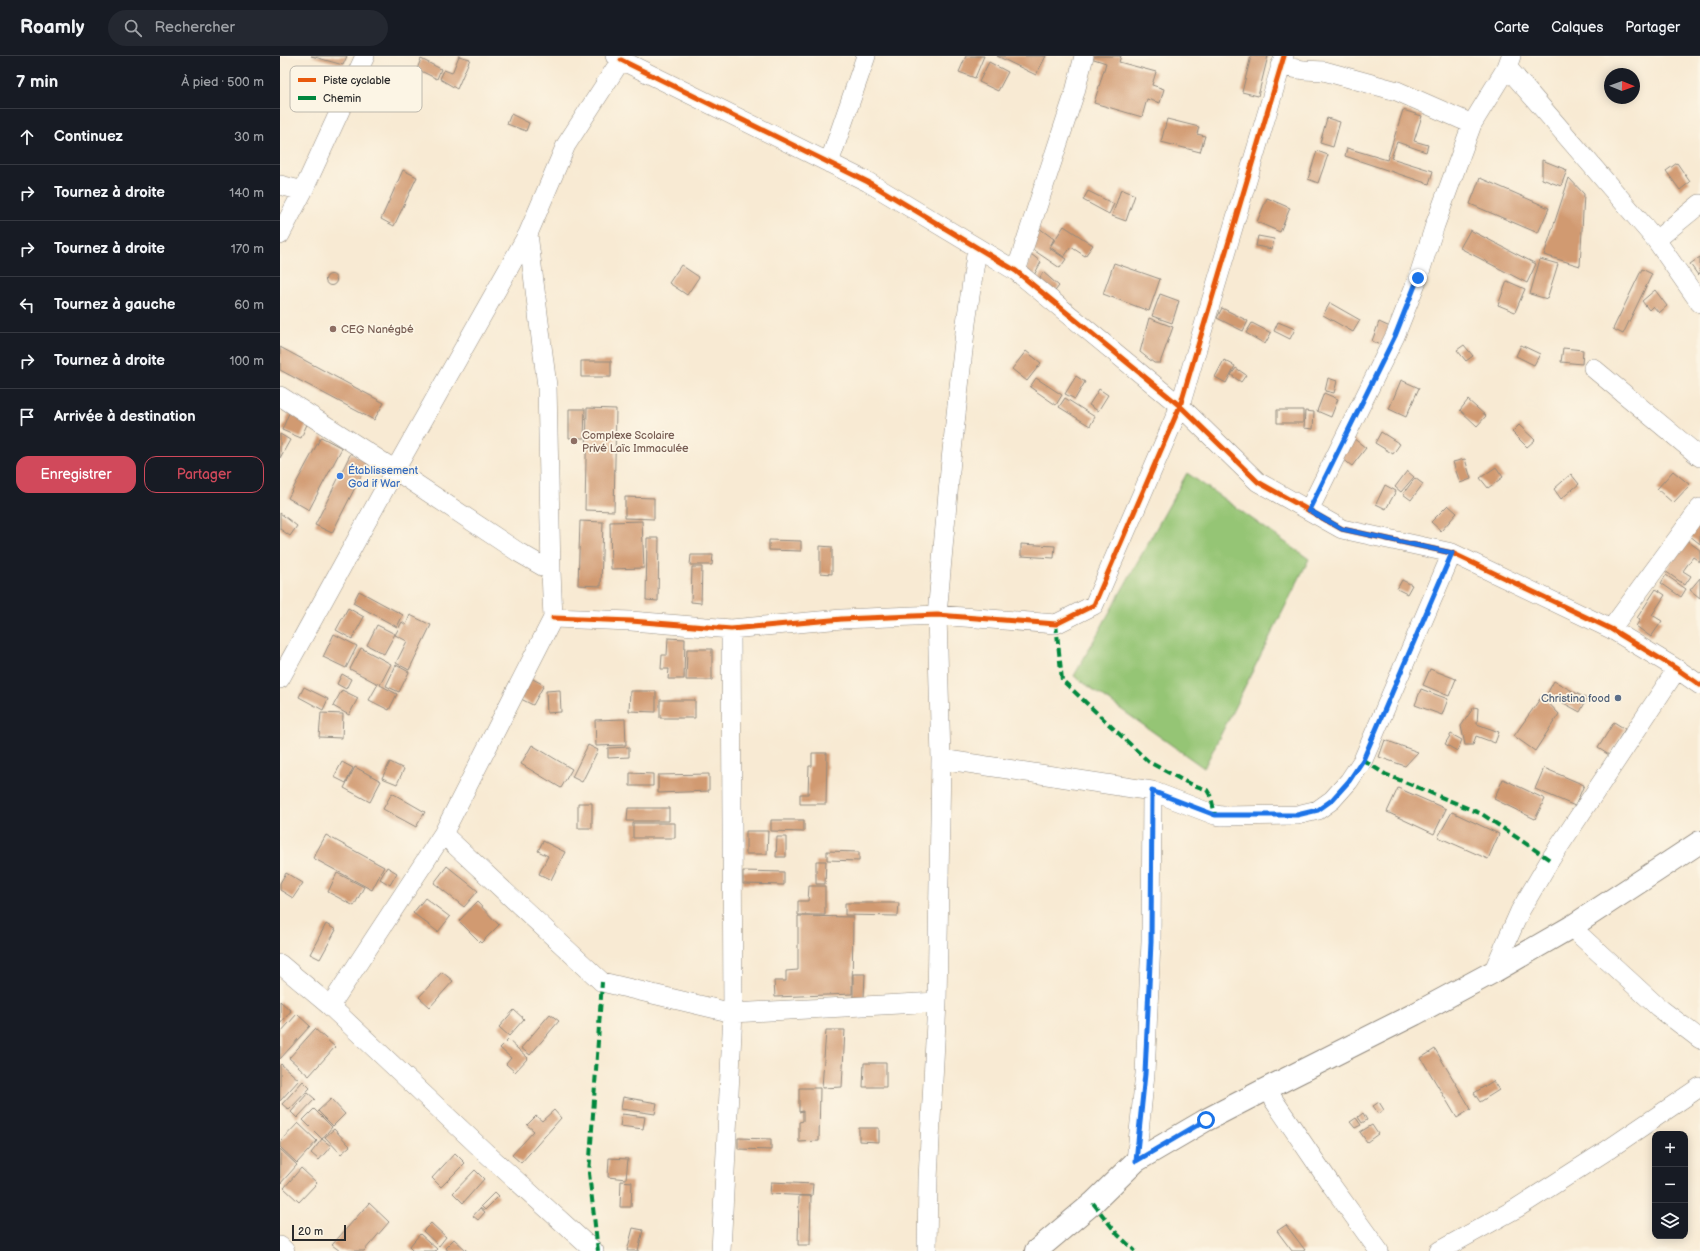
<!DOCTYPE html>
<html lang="fr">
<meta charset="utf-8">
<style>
:root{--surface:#171b24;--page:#242831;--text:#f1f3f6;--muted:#9ea1a6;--line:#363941;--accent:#d1495b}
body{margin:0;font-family:"Balsamiq Sans",sans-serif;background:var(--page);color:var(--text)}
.controls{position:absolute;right:12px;bottom:12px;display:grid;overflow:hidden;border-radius:8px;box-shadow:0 2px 10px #0003}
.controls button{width:36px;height:36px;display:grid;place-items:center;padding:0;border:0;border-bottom:1px solid var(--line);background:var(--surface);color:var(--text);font:20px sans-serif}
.compass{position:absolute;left:1324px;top:12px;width:36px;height:36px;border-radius:50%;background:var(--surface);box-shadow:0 2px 10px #0003;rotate:91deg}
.scale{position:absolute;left:12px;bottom:10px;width:54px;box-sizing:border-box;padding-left:4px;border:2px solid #2b2b2b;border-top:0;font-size:11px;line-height:14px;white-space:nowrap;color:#2b2b2b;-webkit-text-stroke:3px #fcf5e5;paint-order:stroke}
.stop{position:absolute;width:12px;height:12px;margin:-9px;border:3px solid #1a73e8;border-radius:50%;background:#fff}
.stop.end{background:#1a73e8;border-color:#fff;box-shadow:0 1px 4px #0008}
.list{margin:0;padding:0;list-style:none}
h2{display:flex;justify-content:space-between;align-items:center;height:52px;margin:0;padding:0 16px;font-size:17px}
h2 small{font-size:13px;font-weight:400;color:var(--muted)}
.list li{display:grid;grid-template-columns:26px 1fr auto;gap:12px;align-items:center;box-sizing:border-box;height:56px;padding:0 16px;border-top:1px solid var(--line)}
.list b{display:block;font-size:15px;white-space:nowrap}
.list em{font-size:13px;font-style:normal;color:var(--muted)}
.actions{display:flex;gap:8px;padding:12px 16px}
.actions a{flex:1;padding:9px 0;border:1px solid var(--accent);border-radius:12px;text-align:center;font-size:14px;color:var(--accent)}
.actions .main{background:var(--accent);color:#fff}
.icon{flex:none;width:22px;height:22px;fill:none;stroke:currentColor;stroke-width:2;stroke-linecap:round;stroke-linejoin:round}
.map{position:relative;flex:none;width:1420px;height:1195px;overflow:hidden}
header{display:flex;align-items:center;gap:24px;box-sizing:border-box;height:56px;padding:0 20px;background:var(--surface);border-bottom:1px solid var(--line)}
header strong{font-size:19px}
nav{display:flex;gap:22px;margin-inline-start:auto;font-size:14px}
.search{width:280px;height:36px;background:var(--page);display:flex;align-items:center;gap:10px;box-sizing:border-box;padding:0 14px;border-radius:22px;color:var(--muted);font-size:15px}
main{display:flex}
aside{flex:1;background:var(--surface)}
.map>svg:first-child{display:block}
</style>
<header>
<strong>Roamly</strong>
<div class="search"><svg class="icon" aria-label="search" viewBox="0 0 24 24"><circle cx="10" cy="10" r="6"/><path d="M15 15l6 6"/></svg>Rechercher</div>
<nav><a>Carte</a><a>Calques</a><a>Partager</a></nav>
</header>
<main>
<aside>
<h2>7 min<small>À pied · 500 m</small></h2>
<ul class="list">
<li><svg class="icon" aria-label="ahead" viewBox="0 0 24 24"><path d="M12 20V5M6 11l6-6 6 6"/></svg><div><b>Continuez</b></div><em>30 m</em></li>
<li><svg class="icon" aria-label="right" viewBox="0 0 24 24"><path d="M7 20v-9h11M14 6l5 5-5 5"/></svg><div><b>Tournez à droite</b></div><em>140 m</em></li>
<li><svg class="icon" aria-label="right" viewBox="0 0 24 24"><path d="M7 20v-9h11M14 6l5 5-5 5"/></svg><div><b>Tournez à droite</b></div><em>170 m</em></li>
<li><svg class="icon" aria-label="left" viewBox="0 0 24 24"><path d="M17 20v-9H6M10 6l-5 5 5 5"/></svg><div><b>Tournez à gauche</b></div><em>60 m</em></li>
<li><svg class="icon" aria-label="right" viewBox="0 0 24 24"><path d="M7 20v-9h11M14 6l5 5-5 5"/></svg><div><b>Tournez à droite</b></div><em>100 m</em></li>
<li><svg class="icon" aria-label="arrive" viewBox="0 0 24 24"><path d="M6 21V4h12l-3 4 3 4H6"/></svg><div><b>Arrivée à destination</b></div></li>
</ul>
<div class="actions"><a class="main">Enregistrer</a><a>Partager</a></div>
</aside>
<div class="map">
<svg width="1420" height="1195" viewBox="0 0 1420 1195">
<rect width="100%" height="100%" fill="#fcf5e5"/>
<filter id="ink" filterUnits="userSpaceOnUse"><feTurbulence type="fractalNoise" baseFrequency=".025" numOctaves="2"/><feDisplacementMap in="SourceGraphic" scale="8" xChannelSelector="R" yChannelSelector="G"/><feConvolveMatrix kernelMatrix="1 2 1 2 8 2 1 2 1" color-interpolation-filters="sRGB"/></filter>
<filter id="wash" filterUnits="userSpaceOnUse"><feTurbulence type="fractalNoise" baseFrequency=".012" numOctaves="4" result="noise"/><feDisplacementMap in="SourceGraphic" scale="16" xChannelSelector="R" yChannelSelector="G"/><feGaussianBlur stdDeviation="0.9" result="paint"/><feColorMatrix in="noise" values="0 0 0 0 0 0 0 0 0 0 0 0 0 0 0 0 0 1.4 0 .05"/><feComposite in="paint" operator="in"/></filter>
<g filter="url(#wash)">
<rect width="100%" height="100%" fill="#f8ead3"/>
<path fill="#95c575" stroke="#607850" d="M907 417 1029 503 924 712 794 620Z"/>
<g id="blocks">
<path fill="#d19a71" d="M31 0H67L63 9Z
M179 0 190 3 177 33 160 23 164 14 172 17Z
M686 0H704L695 22 679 16Z
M717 0H766L756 19Z
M812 0H841L839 6 876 16 872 29 884 33 880 47 867 43 862 61 814 47 826 7 811 2Z
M971 0H988L978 40 962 36Z
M141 3 161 13 157 23 137 13Z
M709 6 728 16 718 35 699 26Z
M1123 54 1142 60 1134 85 1148 89 1146 96 1117 86 1111 102 1153 115 1149 128 1065 100 1067 92 1107 104Z
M231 58 249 67 246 75 227 68Z
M1047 62 1060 66 1053 91 1040 87Z
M887 63 919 71 917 78 925 80 920 96 881 86Z
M1037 95 1048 99 1038 127 1028 123Z
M1262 104 1287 114 1281 130 1262 123Z
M1397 107 1410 126 1400 134 1386 115Z
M123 114 137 121 114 170 101 163Z
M1200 122 1269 152 1258 177 1190 148Z
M1289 122 1304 138 1300 210 1264 199Z
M841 133 855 139 846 165 832 160Z
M808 135 834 148 829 158 803 144Z
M987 142 1010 152 1000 176 977 166Z
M784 170 813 189 805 200 791 191 784 201 770 191Z
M759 172 774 183 769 192 786 203 780 212 752 193Z
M1190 174 1256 208 1247 227 1180 192Z
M978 180 994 183 992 193 976 190Z
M751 198 761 206 752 223 745 216Z
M1420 201V217L1418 219 1410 208Z
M1260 203 1278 208 1267 243 1250 238Z
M834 207 880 223 869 255 823 238Z
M401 209 419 221 407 239 389 227Z
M1362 213 1372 218 1343 278 1333 273Z
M763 216 779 230 772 239 757 227Z
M45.5 224a5.5 5.5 0 1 1 11 0a5.5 5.5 0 1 1-11 0Z
M1227 225 1245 233 1235 256 1218 249Z
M1375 234 1387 250 1379 257 1373 250 1369 254 1362 245Z
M880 238 899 245 892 267 872 260Z
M1050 247 1080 264 1073 276 1043 259Z
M942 252 968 265 963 275 937 262Z
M869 262 893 271 880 307H874L860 296Z
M998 266 1015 273 1010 283 994 275Z
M1099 266 1110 271 1103 290 1092 285Z
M972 267 991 277 985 288 966 277Z
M1184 289 1193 300 1186 305 1177 294Z
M1241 289 1260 298 1254 309 1236 300Z
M0 291 104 347 94 364 0 314Z
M1283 292 1303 294 1302 308 1281 306Z
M746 295 761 307 747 325 732 313Z
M944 304 955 310 946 327 935 321Z
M301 305H331V321H301Z
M956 312 966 319 961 326 951 319Z
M796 320 805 326 795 343 785 338Z
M756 322 782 339 776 349 750 331Z
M1048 322 1057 325 1054 337 1045 335Z
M1121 324 1139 332 1126 361 1109 353Z
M819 333 828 339 818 355 809 349Z
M1044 337 1058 343 1051 361 1037 355Z
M785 342 815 361 810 370 779 351Z
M1188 344 1206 360 1197 370 1180 354Z
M307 352 336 353 334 455 305 454Z
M289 353H305L304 382H289Z
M997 354H1023V367H997Z
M1025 355 1034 356 1033 373 1024 372Z
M9 357 28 366 21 382 2 374Z
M1239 369 1255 384 1247 391 1232 376Z
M1101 376 1120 388 1113 398 1095 387Z
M0 378 10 384 0 402Z
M41 381 62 392 29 454 8 442Z
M1073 382 1086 392 1072 410 1059 400Z
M71 397 88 406 52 477 35 469Z
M1185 403 1191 423 1180 427 1173 406Z
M1216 411 1223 421 1208 432 1200 422Z
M1127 415 1134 421 1121 436 1115 431Z
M1393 415 1410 429 1393 447 1377 433Z
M1291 418 1299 428 1281 443 1274 433Z
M1135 422 1143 428 1131 444 1123 438Z
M1105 429 1116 435 1106 453 1096 448Z
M345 441 374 442V463L345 462Z
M1168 449 1177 457 1161 475 1151 466Z
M0 457 17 470 10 480 0 473Z
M300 465 323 466 321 530 298 529Z
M362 465 364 512 331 513 330 466Z
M1420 466V488L1409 479Z
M367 482H379L378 545 366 544Z
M489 484 521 485V495L489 494Z
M1406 484 1420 494V506L1413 501 1403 515 1411 520 1405 529 1385 515Z
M741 488 775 490 774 502 741 500Z
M540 490 552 491V518L540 517Z
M411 499H433L432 509H410Z
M412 511H422L421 547 411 546Z
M1386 519 1406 533 1401 541 1381 527Z
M1420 522V542L1410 534Z
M1122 524 1132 529 1127 538 1117 533Z
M1376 533 1385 539 1372 559 1382 565 1371 581 1356 570 1360 564 1357 562Z
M79 535 123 559 117 571 73 547Z
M68 552 84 561 72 583 56 574Z
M130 559 151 569 129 614 116 607 127 585 115 579 122 566 126 569Z
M97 569 115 578 104 598 87 589Z
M54 578 77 590 66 612 43 601Z
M388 582 405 583 404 623H388L389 613H381L382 599H387Z
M81 592 111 608 100 629 117 638 109 654 89 644 98 628 70 613Z
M407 593H432V624H406Z
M116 609 129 616 119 636 106 630Z
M1150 613 1176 623 1169 640 1143 629Z
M62 618 71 623 66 633 57 628Z
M249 621 264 629 253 649 239 642Z
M1274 625 1307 643 1300 656 1267 638Z
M24 631 48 643 43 654 19 641Z
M1141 633 1168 643 1162 659 1135 649Z
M62 634 78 642 69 659 53 650Z
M280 634 281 656 267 657 266 635Z
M350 635H376V656L349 655Z
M1262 640 1279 658 1255 695 1234 680Z
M380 644H415V662H380Z
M1194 651 1198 652 1197 668 1219 676 1215 687 1196 680 1193 689H1185L1181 670Z
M41 657 63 658 62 682 39 681Z
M345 663 346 689 316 690 315 664Z
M1334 666 1345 673 1329 699 1318 692Z
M1171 678 1182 684 1177 695 1165 688Z
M1105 684 1138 696 1125 710 1099 701Z
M252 689 292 713 281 732 241 708Z
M308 689 318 694 302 726 292 721Z
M349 691V701L328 702V692Z
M532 697H547L546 748H520V738H528L529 710H532Z
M62 706 73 712 66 727 54 721Z
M110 706 124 713 117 728 102 722Z
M75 711 101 725 90 746 64 732Z
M1264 712 1304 729 1295 750 1255 733Z
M350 717 373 718V730H350Z
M429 718V735L378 737V719Z
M1223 723 1265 743 1255 763 1214 743Z
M1118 732 1166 753 1154 778 1107 756Z
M112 737 145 756 136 771 103 753Z
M298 747H312V772H298Z
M348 752H389V765H347Z
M1172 756 1219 778 1208 803 1158 781Z
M491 764H524V776L491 775Z
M353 767H395V782H353Z
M466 775H488L487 798H466Z
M46 779 104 811 92 834 33 802Z
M497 781H506V801H496Z
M263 785 285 796 271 824 259 818 268 800 258 795Z
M547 795 579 796V805L547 804Z
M536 805H546L545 828H536Z
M167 810 198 835 184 851 154 827Z
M107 811 117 817 110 829 100 823Z
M463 815 504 816V829L463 828Z
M6 817 23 827 13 842 0 834V827Z
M57 817 84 831 74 850 48 836Z
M529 830H545V859H518V845H528Z
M145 842 170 861 158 876 133 857Z
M197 846 219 869 201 887 179 865Z
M565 847H619L618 860 565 859Z
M518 860 573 861 572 938 495 941 494 925H506V915L518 914Z
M46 868 56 874 40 903 30 898Z
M162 916 173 925 150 951 139 941Z
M573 918H585L584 941H573Z
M0 945 11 955 0 968Z
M234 954 244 963 229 980 219 971Z
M17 958 30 970 0 1003V977Z
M270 958 279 965 250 999 241 992Z
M35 973 55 991 29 1020 9 1002Z
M546 974H565L562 1031 542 1032Z
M228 984 248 1002 235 1016 226 1008 231 1002 220 992Z
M1155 993 1191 1053 1177 1062 1141 1002Z
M584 1007H606V1031H583Z
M1 1008 19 1024 0 1045V1009Z
M23 1025 30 1032 9 1054 2 1048Z
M1213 1025 1219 1034 1200 1046 1194 1037Z
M519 1032H540L539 1085 519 1086V1066L523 1065V1055L519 1056Z
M28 1037 35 1043 17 1062 11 1056Z
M343 1041 377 1047 375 1058 341 1053Z
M51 1043 65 1058 53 1070 38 1055Z
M1099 1046 1104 1054 1099 1058 1093 1050Z
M34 1053 52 1071 42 1083 23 1064Z
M274 1054 281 1062 241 1107 232 1099 254 1075 247 1069 256 1060 262 1065Z
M1083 1057 1087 1064 1082 1067 1078 1061Z
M342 1058 365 1061 363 1073 340 1070Z
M1076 1062 1081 1069 1075 1072 1070 1066Z
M18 1067 37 1085 17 1107 0 1091V1086Z
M1092 1069 1098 1078 1087 1086 1080 1076Z
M579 1072H599V1086L579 1085Z
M54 1073 70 1090 61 1098 45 1081Z
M458 1082 491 1083V1094L458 1093Z
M42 1083 51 1090 39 1104 31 1097Z
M0 1093 17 1109 0 1128Z
M175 1097 185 1107 161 1131 152 1122Z
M329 1102 348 1103 346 1123 328 1121Z
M21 1112 37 1127 19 1146 4 1132Z
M195 1114 204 1123 183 1147 173 1137Z
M341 1125 352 1126 351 1151H340Z
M491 1126 533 1128 532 1140 490 1138Z
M215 1136 219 1140 205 1154 201 1150Z
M519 1140H531L530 1189H518Z
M89 1147 109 1166 84 1195H60L52 1189Z
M200 1152 205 1156 198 1164 193 1160Z
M151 1167 166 1181 159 1190 143 1175Z
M1006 1169 1025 1194 1023 1195H1012L997 1175Z
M353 1172 363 1174 358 1195H347Z
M140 1178 157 1193 155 1195H133L129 1191Z
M174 1183 187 1195H169L165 1192Z"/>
</g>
</g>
<g filter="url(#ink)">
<use href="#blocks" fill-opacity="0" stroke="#928a7f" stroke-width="1"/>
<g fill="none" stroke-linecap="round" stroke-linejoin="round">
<g stroke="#928a7f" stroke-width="20">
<path id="street" d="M341 4 588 126 736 215 900 350 978 426 1062 473 1172 497 1331 573 1397 613 1420 629
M1000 10 1024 14 1044 15 1117 35 1192 68
M1227 11 1376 184 1420 247
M549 107 586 0
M0 129 23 135
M248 178 267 330 271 515
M0 179 23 135 85 0
M1376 184 1420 148
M736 215 795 36 804 0
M1313 312 1420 401
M0 340 115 414 238 496 271 515 273 562 163 778 50 950
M1029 454 1115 280 1138 222 1155 169 1192 68 1227 11 1231 0
M273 562 351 565 451 573 562 563 657 559 776 568 814 549 900 350 1004 0
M1331 573 1420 452
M0 623 115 414 248 178 286 89 341 4 335 0
M661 703 872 735 935 759 942 760 1017 759 1038 754 1052 744 1069 725 1083 704 1172 497
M163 778 322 926 453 957 657 946
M1291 871 1378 951 1420 983
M0 908 50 950 206 1097 314 1195
M1213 916 1240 855 1270 804 1397 613
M986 1033 1052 1130 1099 1195
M856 1105 865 1018 871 886 872 735
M0 1190 5 1195
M441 1195 453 957 451 573
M647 1195 648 1123 657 946 661 703 657 559 671 404 686 267 697 192
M1159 1195 1237 1152 1326 1095 1420 1031"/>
</g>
<g stroke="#928a7f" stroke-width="24">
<path id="secondary" d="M756 1195 813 1147 856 1105 926 1064 986 1033 1135 958 1213 916 1291 871 1420 786"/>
</g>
<use href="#street" stroke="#fff" stroke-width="19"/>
<use href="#secondary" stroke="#fff" stroke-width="22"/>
<path stroke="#00873e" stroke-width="4" stroke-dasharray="8 4" stroke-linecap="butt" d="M776 568 782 624 869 706 906 726 927 734 931 741 935 759
M1083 704 1105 718 1202 758 1270 804
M813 1147 838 1179 855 1195
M318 1195 309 1117 322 926"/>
<g stroke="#fcf5e5" stroke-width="8">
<path id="cycleway" d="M341 4 588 126 736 215 900 350 978 426 1062 473 1172 497 1331 573 1397 613 1420 629
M273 562 351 565 451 573 562 563 657 559 776 568 814 549 900 350 1004 0"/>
</g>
<use href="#cycleway" stroke="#e8590c" stroke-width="5"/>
</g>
</g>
<g fill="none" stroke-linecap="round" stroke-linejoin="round" filter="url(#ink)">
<path stroke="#1a73e8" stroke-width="5" d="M926 1064 856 1105 865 1018 871 886 872 735 935 759H1017L1038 754 1052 744 1069 725 1083 704 1172 497 1062 473 1029 454 1115 280 1138 222"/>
</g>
<g fill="#8d6e63" stroke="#fcf5e5" stroke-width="1.5">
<circle cx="53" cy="273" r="4"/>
<circle cx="294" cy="385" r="4"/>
</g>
<circle fill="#3f7fe0" stroke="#fcf5e5" stroke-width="1.5" cx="60" cy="420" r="4"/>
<circle fill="#5c6f8a" stroke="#fcf5e5" stroke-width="1.5" cx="1338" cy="642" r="4"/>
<g text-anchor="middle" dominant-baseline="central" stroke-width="3.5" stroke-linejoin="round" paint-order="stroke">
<g font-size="11" fill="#785e54" stroke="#fcf5e5" text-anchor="start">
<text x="61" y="273">CEG Nanégbé</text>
<text x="302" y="379">Complexe Scolaire<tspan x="302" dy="13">Privé Laïc Immaculée</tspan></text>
</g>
<g font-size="11" fill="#366cbe" stroke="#fcf5e5" text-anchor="start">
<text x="68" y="414">Établissement<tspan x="68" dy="13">God if War</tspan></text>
</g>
<g font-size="11" fill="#4e5e75" stroke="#fcf5e5" text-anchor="end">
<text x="1330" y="642">Christina food</text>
</g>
</g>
<rect x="10" y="10" width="132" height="46" rx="6" fill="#fcf5e5" stroke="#bdb8ad" stroke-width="1"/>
<rect x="18" y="22" width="18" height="4" fill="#e8590c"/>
<rect x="18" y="40" width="18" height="4" fill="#00873e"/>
<g font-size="11" fill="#2b2b2b">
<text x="43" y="28">Piste cyclable</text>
<text x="43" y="46">Chemin</text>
</g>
</svg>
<div class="controls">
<button>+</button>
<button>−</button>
<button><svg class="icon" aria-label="layers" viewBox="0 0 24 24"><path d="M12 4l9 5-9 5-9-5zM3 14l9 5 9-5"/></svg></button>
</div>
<svg class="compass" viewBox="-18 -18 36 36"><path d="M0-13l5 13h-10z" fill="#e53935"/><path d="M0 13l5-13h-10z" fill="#9ea1a6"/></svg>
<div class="scale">20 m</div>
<div class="stop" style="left:926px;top:1064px"></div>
<div class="stop end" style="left:1138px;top:222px"></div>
</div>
</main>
